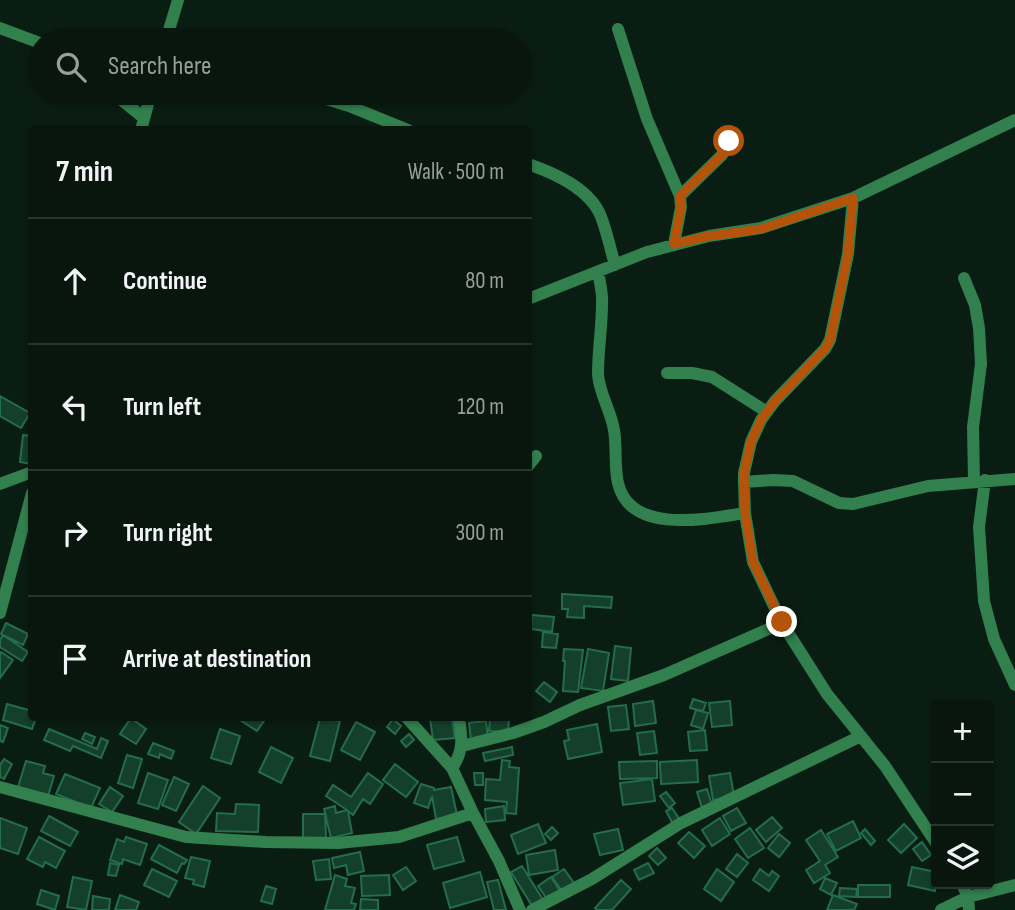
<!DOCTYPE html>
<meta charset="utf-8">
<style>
:root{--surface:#08160e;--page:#16231c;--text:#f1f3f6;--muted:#989f9e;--line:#29352e}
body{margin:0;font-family:"Sofia Sans Condensed",sans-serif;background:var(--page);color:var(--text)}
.controls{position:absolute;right:21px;bottom:21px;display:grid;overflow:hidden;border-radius:7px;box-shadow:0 2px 5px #0004}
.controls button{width:63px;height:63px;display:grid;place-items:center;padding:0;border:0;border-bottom:2px solid var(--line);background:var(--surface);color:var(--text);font:35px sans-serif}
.stop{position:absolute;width:21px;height:21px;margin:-16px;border:5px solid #b45309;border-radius:50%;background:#fff}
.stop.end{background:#b45309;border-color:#fff;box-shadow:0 2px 7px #0008}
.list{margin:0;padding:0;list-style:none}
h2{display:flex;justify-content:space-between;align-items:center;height:91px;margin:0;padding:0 28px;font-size:30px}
h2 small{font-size:23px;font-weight:400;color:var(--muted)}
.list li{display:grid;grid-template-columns:46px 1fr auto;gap:21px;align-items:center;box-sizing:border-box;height:126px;padding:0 28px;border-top:2px solid var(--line)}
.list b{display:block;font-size:26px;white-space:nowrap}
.list em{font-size:23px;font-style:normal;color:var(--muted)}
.icon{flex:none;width:38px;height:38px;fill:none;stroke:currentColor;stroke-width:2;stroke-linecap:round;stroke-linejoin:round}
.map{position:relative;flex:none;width:1015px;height:910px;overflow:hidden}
.search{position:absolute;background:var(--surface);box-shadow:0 2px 5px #0004;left:28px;top:28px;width:504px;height:77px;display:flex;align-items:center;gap:18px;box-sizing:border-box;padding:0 24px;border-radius:38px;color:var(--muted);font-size:26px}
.panel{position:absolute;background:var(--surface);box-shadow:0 2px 5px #0004;left:28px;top:126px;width:504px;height:595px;border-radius:7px}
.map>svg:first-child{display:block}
</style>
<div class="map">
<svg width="1015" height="910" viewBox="0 0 1015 910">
<rect width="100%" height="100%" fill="#0a1d13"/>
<path fill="#143f2b" stroke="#246d4b" stroke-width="2" d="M0 396 30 413 21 428 0 416Z
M23 435 32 436V464L20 462Z
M562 594 612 597 611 608 584 606V618L567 617 568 609H562Z
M532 615 554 617 552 632 531 629Z
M6 623 28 634 23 645 1 634Z
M543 632 558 634 556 648 542 647Z
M3 635 28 652 22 661 0 647V640Z
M615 646 631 648 628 681 611 679Z
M564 649 583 650 578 692 563 691 565 661H563Z
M588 649 609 653 603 691 581 688Z
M1 652 13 660 0 678V653Z
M544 682 557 692 550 702 536 691Z
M693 699 706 703 703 711 690 708Z
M653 701 656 723 635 726 633 704Z
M730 701 732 725 712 727 709 703Z
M7 704 32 711V718H36L32 729 3 720Z
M626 705 629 729 611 731 608 707Z
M696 710 708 713 703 729 691 725Z
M131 718 146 729 136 744 120 734Z
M237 718H266L257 731Z
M320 718 340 721 330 761 310 756Z
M430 718H452L455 738 433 740Z
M490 718H509L508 732 489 731Z
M393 719 401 726 395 734 387 727Z
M486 721 488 738 471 740 469 723Z
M356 722 375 732 360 760 341 750Z
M597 724 602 752 568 759 564 741 569 740 567 730Z
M0 725 8 728 3 742 0 741Z
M49 729 97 749 101 738 108 741 101 758 73 746 70 751 44 740Z
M220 729 240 736 231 764 211 758Z
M705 730 707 750 690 751 688 732Z
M654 731 657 753 640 755 637 733Z
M85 733 95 737 92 744 82 739Z
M409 734 414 740 406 747 401 741Z
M153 743 174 751 171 759 160 754 159 758 148 754Z
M271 747 293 758 281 783 259 772Z
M512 747 513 755 485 761 483 753Z
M127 755 142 759 133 788 118 783Z
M4 759 12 764 4 779 0 777V765Z
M502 760 510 761 509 767 519 768 516 814 506 813 507 802 485 800 486 779 500 780Z
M697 760 698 782 661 784 660 762Z
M26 761 45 766 43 773 54 776 48 796 18 787Z
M657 761V778L620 779 619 762Z
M395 764 418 782 406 797 383 780Z
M148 773 168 780 158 809 138 803Z
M368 773 383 784 370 804 363 799 353 815 348 811 352 833 331 838 324 809 335 806 336 813 347 810 326 796 333 785 351 797Z
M474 773H483V785H475Z
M730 773 734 796 713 800 709 776Z
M65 774 100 788 91 808 56 794Z
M174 777 189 784 176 811 162 805Z
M652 779 655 801 623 805 620 783Z
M421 784 434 788V790L451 787 457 815 436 819 432 796 428 808 414 803Z
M203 786 220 798 196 834 179 822Z
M110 787 123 796 112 812 99 804Z
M707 789 712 805 702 808 697 792Z
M666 792 675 803 669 808 660 796Z
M236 804 259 805 258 832 216 831 217 813 235 814Z
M504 806 505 820 486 822 485 809Z
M672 808 680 820 673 824 666 811Z
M737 808 746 823 731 831 723 816Z
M303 814H325L326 838H303Z
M49 816 78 832 70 846 41 831Z
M772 817 782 828 766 842 756 830Z
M0 818 27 828 18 854 0 848Z
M720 818 730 834 712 846 702 830Z
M853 821 861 838 836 851 827 834Z
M538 824 546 843 518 854 511 835Z
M904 824 917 838 901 853 888 840Z
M552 827 558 833 551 840 545 834Z
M750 828 764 848 748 858 735 839Z
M618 829 623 850 600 855 594 834Z
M865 829 875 841 871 845 861 833Z
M821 830 838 857 825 865 830 873 814 883 806 870 820 861 806 840Z
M689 832 705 846 694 858 678 843Z
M779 834 790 843 779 857 768 848Z
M39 837 65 851 56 868 45 862 43 867 27 859Z
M126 837 147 844 140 865 123 859 122 864 110 860 117 839 124 842Z
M457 837 464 861 434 869 427 845Z
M922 842 931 855 922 861 913 849Z
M159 845 187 860 184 864 182 863 177 873 151 859Z
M657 848 666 858 658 865 649 856Z
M555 850 558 870 529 875 526 855Z
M360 852 364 871 348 875 346 865 334 868 332 858Z
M737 854 748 863 737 877 726 869Z
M191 857 210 861 204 887 193 884 194 880 185 878Z
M329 859 331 879 316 880 313 861Z
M110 863 119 865 116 876 108 875Z
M648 863 654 873 639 880 634 870Z
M522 866 545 903 534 909 511 872Z
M406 867 416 881 403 890 393 875Z
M912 867 936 872 935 891 908 885Z
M152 869 177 881 169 897 144 885Z
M564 869 574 883 562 891 552 877Z
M717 869 734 882 721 901 704 889Z
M760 869 769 876 772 871 779 876 769 891 753 880Z
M480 872 487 897 450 908 443 883Z
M335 875 347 879 345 886 355 888 351 903 356 904 354 910H325Z
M389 875 390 895 362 896 361 876Z
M73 877 92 881 86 910 67 907Z
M551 877 560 891 547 899 538 886Z
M825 878 837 883 831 895 820 889Z
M498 880 506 910H494L487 882Z
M621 880 631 889 612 910H597L595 908Z
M858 885H890V897H858Z
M266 886 276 889 272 904 261 901Z
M840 888 857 889 856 897 839 896Z
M41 890 59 896 55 910 37 904Z
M120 895 139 902 136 910H115Z
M833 895 857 904 854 910H827Z
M93 896 110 899 109 910H92Z
M361 899 378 900V910H360Z"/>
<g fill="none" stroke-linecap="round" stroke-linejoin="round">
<path stroke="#31804e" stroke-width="12" d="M0 28 40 43
M618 29 647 119 680 196 681 207 674 244
M166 40 178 0
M113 93 144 118
M307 93 349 106 408 130
M141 130 151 93
M528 164C554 173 586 187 599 212 606 227 610 248 615 265
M680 196 722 155 729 141
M853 198 848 254 830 340 825 349 775 401 761 420 751 442 744 473V482L745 513 753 562 782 623 827 694 885 766 936 843
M598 272C600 283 603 294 602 304 602 327 598 350 598 374 599 393 611 411 614 430 617 447 614 466 618 483 630 535 707 519 745 513
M964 278 975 305 979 328 981 364 973 427 974 481
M528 299 647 252 709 236 761 228 853 198 1015 120
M667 373H692L712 377 767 412
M528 466 536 456
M985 480 979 527 984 601 994 639 1015 685
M744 482 773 480 793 481 839 503 853 504 928 486 1015 479
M0 484 32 472
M0 613 32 493
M407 718 452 768 473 813 499 861 520 910
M462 746 513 733 544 722 580 705 664 675 782 623
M452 768C464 751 462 737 459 718
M0 787 186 837 265 842 338 843 399 837 473 813
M962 884 968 897 969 910
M532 910 592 879 681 823 861 736
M941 910 968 897 1015 885"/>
</g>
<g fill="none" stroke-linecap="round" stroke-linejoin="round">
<path stroke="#b45309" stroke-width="9" d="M729 141 725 151 722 155 680 196 681 207 674 244 709 236 761 229 853 198 848 254 830 340 825 349 775 401 761 420 751 442 744 473 745 513 753 562 782 622"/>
</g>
</svg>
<div class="controls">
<button>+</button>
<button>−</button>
<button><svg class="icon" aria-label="layers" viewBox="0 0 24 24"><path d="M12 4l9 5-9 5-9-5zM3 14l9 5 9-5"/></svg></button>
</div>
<div class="stop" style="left:729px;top:141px"></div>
<div class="stop end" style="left:782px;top:622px"></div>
<div class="search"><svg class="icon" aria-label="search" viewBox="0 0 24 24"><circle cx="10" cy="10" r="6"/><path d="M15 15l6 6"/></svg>Search here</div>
<section class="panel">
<h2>7 min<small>Walk · 500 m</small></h2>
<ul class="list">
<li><svg class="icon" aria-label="ahead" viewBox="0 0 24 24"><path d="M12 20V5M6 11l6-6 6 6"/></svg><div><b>Continue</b></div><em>80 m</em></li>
<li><svg class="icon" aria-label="left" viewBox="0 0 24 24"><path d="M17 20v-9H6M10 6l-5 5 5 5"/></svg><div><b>Turn left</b></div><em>120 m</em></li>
<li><svg class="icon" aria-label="right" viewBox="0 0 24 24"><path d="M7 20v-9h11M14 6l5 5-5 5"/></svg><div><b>Turn right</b></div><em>300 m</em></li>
<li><svg class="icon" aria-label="arrive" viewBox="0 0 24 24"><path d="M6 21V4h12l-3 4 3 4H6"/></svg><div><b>Arrive at destination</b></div></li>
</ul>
</section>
</div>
